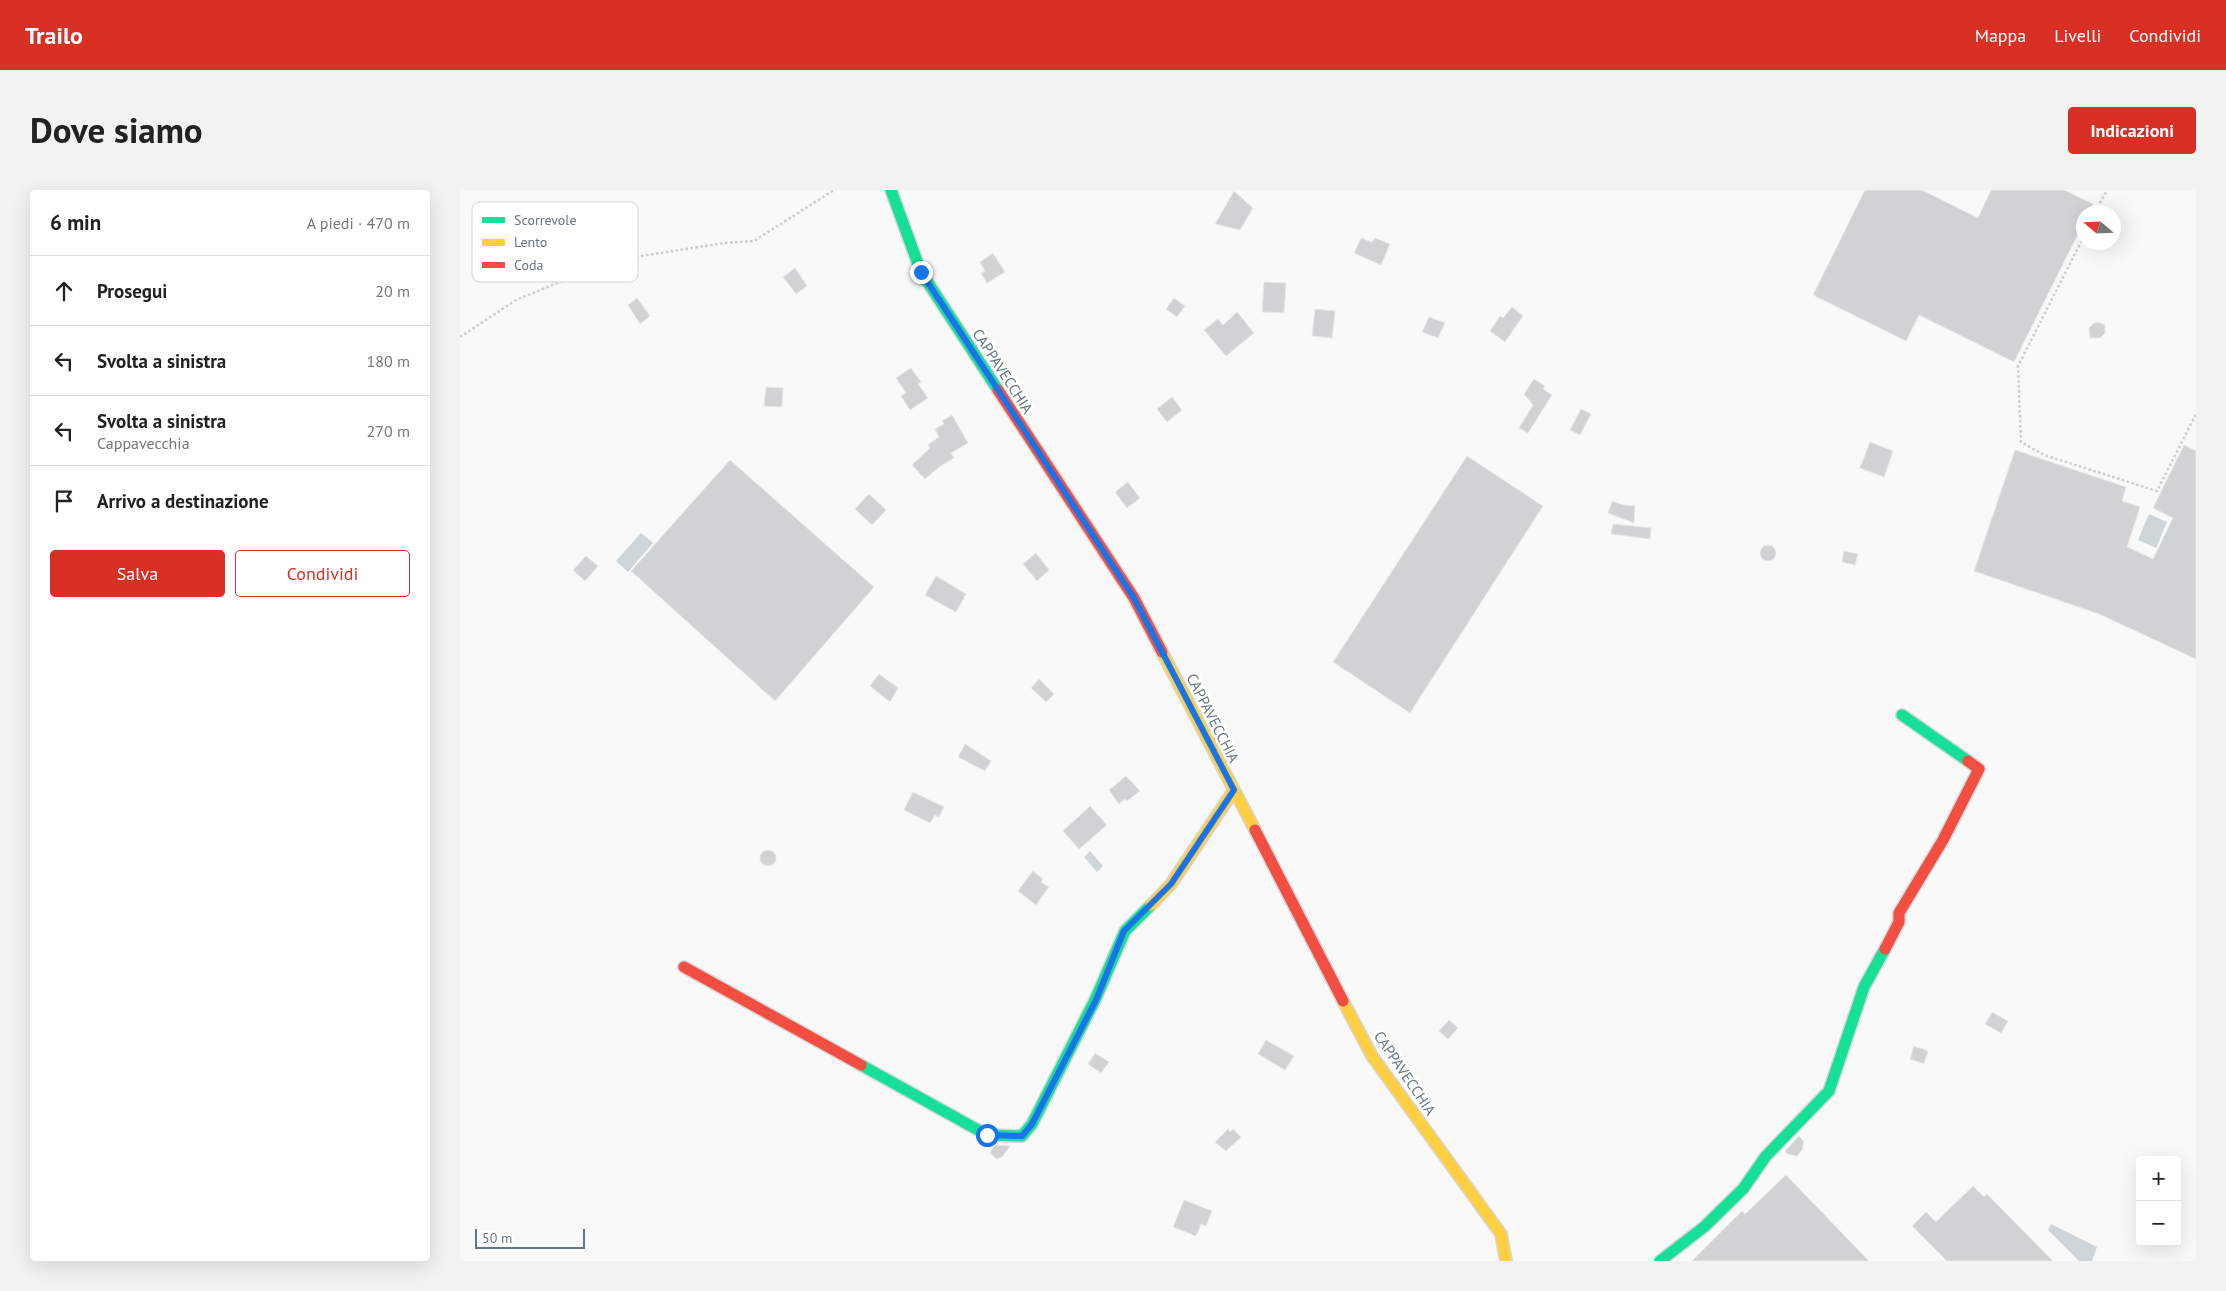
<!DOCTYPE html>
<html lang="it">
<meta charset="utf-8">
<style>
:root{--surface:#fff;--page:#f2f2f2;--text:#222;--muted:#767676;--line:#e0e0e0;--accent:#d93025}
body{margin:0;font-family:"PT Sans",sans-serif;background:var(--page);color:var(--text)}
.controls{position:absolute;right:15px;bottom:15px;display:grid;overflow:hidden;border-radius:5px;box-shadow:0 5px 20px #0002}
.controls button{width:45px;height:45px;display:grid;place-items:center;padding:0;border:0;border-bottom:1px solid var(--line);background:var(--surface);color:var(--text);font:25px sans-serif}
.compass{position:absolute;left:1616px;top:15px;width:45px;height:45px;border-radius:50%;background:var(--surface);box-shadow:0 5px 20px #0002;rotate:289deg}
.scale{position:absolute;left:15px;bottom:12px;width:110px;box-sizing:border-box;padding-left:5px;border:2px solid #657683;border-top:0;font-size:14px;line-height:18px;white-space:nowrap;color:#657683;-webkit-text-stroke:4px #fff;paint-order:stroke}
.stop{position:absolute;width:15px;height:15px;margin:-11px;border:4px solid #1a73e8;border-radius:50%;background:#fff}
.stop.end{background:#1a73e8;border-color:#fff;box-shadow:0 1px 5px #0008}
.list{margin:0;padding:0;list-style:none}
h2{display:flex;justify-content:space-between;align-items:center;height:65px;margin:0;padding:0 20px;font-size:21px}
h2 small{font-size:16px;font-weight:400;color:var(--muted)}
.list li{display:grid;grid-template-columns:32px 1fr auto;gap:15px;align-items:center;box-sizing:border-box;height:70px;padding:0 20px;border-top:1px solid var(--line)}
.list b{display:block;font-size:19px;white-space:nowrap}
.list p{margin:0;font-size:16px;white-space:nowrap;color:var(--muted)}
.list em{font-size:16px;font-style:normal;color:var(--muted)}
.actions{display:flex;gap:10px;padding:15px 20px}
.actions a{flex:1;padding:11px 0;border:1px solid var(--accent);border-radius:5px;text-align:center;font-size:18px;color:var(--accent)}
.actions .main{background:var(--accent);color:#fff}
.icon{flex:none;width:28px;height:28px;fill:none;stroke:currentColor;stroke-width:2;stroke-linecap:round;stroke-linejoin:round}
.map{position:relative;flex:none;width:1736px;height:1071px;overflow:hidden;border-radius:5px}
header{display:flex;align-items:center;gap:30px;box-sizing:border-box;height:70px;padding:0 25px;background:var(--accent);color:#fff}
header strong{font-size:24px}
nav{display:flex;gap:28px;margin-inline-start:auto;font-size:18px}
.intro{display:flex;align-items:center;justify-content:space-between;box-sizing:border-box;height:120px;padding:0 30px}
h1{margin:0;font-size:35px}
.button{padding:12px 22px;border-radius:5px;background:var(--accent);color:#fff;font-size:18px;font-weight:700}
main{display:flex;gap:30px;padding:0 30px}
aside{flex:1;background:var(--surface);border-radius:5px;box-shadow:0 5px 20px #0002}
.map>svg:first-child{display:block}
</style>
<header>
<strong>Trailo</strong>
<nav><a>Mappa</a><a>Livelli</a><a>Condividi</a></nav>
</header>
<div class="intro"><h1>Dove siamo</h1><a class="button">Indicazioni</a></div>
<main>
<aside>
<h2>6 min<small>A piedi · 470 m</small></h2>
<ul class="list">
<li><svg class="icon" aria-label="ahead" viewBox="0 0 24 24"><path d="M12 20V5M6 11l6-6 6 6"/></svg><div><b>Prosegui</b></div><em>20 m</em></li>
<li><svg class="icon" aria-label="left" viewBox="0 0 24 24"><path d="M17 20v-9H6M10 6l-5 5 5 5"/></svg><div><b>Svolta a sinistra</b></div><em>180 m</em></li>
<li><svg class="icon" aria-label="left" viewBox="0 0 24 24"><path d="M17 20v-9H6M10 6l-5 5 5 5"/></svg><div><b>Svolta a sinistra</b><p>Cappavecchia</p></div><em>270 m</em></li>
<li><svg class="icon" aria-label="arrive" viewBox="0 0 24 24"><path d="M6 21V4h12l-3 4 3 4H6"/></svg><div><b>Arrivo a destinazione</b></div></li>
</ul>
<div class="actions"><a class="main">Salva</a><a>Condividi</a></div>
</aside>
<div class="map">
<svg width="1736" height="1071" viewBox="0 0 1736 1071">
<rect width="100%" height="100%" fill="#f9f9f9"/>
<path fill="#ced6d9" d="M1689 324 1707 332 1696 358 1678 350Z
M181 343 193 353 168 382 156 371Z
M630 661 643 676 637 682 624 667Z
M1591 1034 1637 1057 1632 1071H1619L1588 1040Z"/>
<path fill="#d0d2d3" stroke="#e8e8e8" d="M1405 0H1462L1518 28 1531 0H1604L1633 14 1628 22H1624V32L1554 172 1459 125 1446 151 1353 105Z
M774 1 793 18 780 40 755 34Z
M901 48 912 52 915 48 930 54 921 75 894 63Z
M533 63 545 82 527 93 521 83 525 81 520 72Z
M335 78 347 96 336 104 323 87Z
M804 92 826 93 824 123 802 122Z
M177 108 190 126 180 134 168 115Z
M714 108 725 116 717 127 706 119Z
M1052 117 1063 126 1045 152 1030 141 1040 126 1043 128Z
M855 119 875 121 872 148 852 146Z
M777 122 794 143 766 166 744 140 758 129 763 135Z
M969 127 985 133 978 148 962 142Z
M1638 132 1645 135V143L1640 148H1630L1629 138 1634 133Z
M451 178 461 192 458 194 468 208 450 220 441 206 446 203 436 188Z
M1074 189 1085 196 1083 199 1092 205 1068 243 1059 238 1073 215 1064 204Z
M306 197 323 198 322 217 304 216Z
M712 207 722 220 707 232 697 219Z
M1121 219 1131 224 1120 245 1110 240Z
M492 225 508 253 491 263 494 268 479 277 465 289 452 275 470 258 468 255 479 247 475 239 484 234 482 231Z
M1410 252 1433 261 1424 287 1400 278Z
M1724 255 1736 261V469L1639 424 1514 381 1555 260 1666 297 1662 311 1680 317 1667 357 1693 369 1713 328 1693 318Z
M1007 266 1083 316 950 523 873 472Z
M270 270 414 397 315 511 171 381Z
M668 292 680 308 667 318 655 302Z
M409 304 426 320 412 335 395 319Z
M1152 311 1164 315 1175 316 1174 333 1148 323Z
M1153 334 1191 338 1190 349 1151 344Z
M1300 363a8 8 0 1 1 16 0a8 8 0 1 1-16 0Z
M1384 361 1398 364 1395 375 1382 372Z
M576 363 589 380 577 391 563 374Z
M126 366 138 376 125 391 113 380Z
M476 386 506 404 496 422 465 405Z
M419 484 438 498 430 512 410 496Z
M579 489 594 504 586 512 571 498Z
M505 554 531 571 525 581 498 567Z
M666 586 680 601 667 611 665 609 659 614 649 600Z
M453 602 484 617 479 627 475 625 470 633 444 620Z
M630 616 647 635 619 659 603 641Z
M300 668a8 8 0 1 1 16 0a8 8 0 1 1-16 0Z
M573 681 583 689 581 692 589 697 576 715 558 701Z
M1532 822 1548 831 1541 843 1525 834Z
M989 830 998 838 988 849 979 841Z
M806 850 834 866 825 880 798 864Z
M1454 856 1468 861 1464 874 1450 869Z
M635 863 649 872 641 883 628 874Z
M768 939 770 942 773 939 781 947 766 961 755 952Z
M1339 946 1344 952 1342 960 1337 966 1327 964 1325 961Z
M535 955 550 956 542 967 537 969 530 963Z
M1326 985 1409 1071H1232L1282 1021 1285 1024Z
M1513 996 1524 1007 1527 1004 1593 1071H1487L1452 1036 1466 1022 1476 1032Z
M724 1010 752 1021 746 1036 741 1034 736 1046 713 1037Z"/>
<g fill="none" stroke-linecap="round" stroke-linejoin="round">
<g stroke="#d5d6d7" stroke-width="14">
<path id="fast" d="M431 0 461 82 538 200
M1442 525 1508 571
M401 875 527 945 562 946 572 934 635 810 665 741 691 715
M1200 1071 1244 1037 1283 999 1306 966 1369 901 1404 797 1425 759"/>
</g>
<g stroke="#d5d6d7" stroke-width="14">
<path id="slow" d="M702 462 795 640
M691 715 711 694 774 600
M883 811 912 866 1041 1044 1046 1071"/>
</g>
<g stroke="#d5d6d7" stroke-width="14">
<path id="jam" d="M538 200 674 408 702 462
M795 640 883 811
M1425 759 1439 732V723L1483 650 1519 579 1508 571
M224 777 401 875"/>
</g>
<path stroke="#cbcccd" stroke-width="2.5" stroke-dasharray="2.5 2.5" stroke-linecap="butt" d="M1635 22 1647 0
M1624 46 1558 176 1561 252 1584 265 1697 301 1736 224
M0 147 56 110 129 80 175 67 264 53 294 51 374 0"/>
<use href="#fast" stroke="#16e098" stroke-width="11"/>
<use href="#slow" stroke="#ffcf43" stroke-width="11"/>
<use href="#jam" stroke="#f24e42" stroke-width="11"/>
</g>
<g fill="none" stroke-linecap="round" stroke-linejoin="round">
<path stroke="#1a73e8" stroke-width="6" d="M461 82 674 408 774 600 711 694 664 741 636 810 572 934 562 946 527 945"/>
</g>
<g text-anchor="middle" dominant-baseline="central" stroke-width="5" stroke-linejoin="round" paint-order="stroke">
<g font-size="15" fill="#657683" stroke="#fff">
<text transform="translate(543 181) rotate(57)">CAPPAVECCHIA</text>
<text transform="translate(753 528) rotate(63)">CAPPAVECCHIA</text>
<text transform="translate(945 883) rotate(56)">CAPPAVECCHIA</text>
</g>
</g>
<rect x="12" y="12" width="166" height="80" rx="8" fill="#fff" stroke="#d1d6da" stroke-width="1"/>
<rect x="22" y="27" width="23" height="6" fill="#16e098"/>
<rect x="22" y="49" width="23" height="7" fill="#ffcf43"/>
<rect x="22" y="72" width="23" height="6" fill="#f24e42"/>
<g font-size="14" fill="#657683">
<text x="54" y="35">Scorrevole</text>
<text x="54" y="57">Lento</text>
<text x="54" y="80">Coda</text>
</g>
</svg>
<div class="controls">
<button>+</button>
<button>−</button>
</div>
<svg class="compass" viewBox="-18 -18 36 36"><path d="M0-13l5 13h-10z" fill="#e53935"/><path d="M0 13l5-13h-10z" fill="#767676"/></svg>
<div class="scale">50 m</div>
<div class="stop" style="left:527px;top:945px"></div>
<div class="stop end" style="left:461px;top:82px"></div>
</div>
</main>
